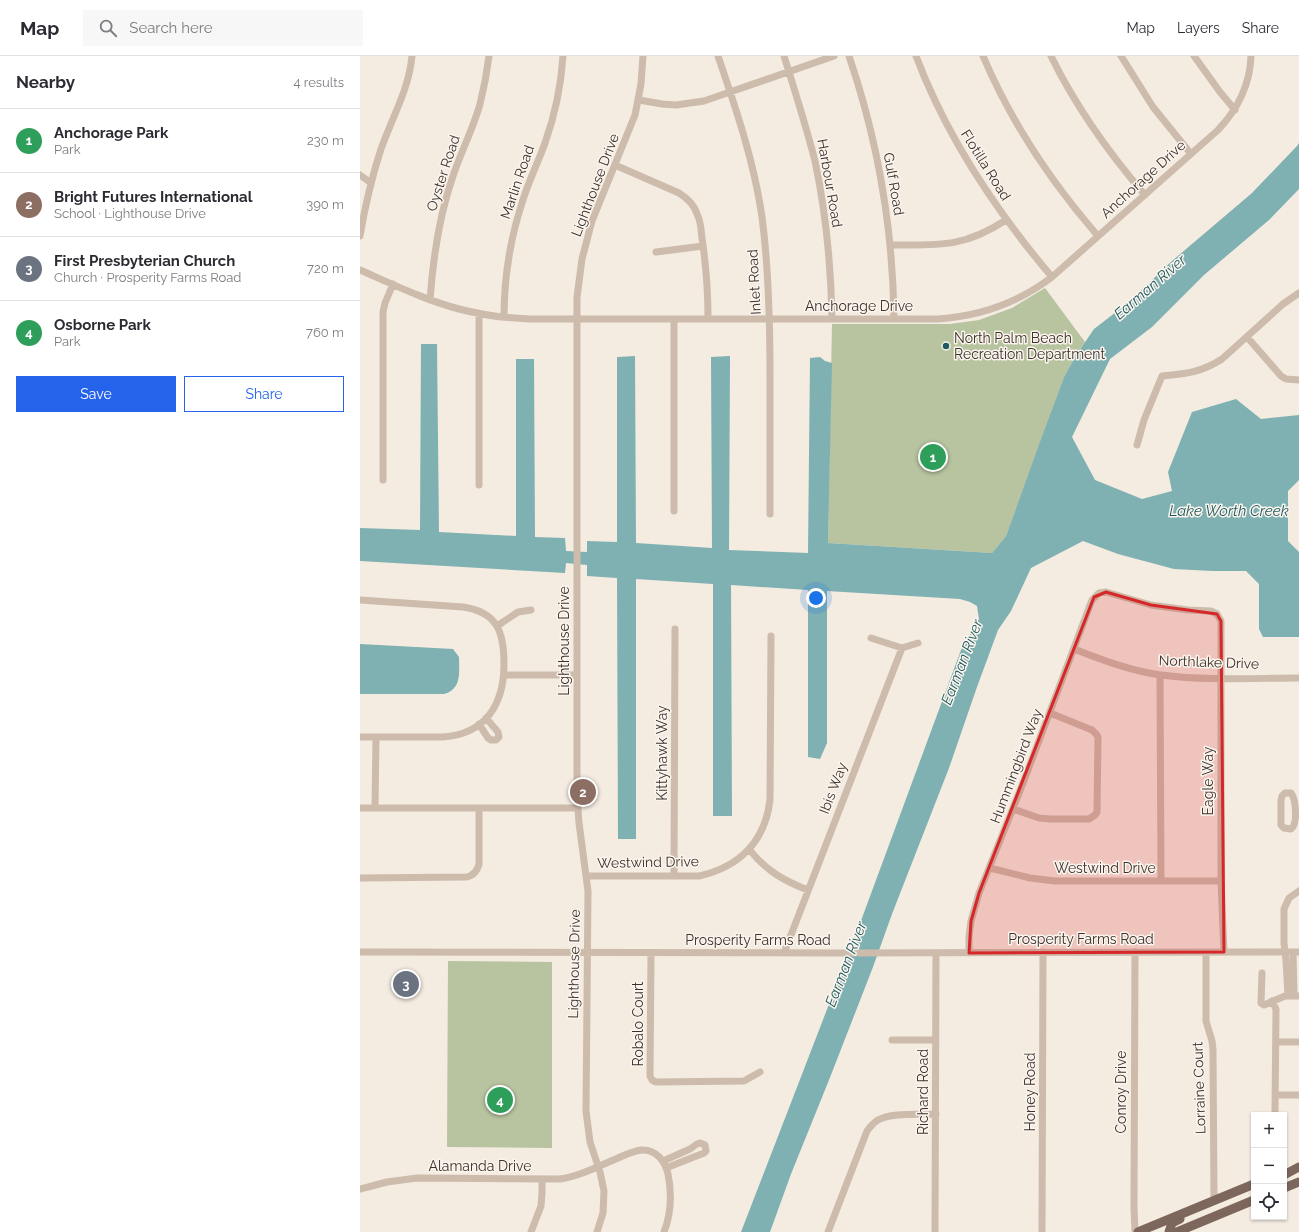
<!DOCTYPE html>
<meta charset="utf-8">
<style>
:root{--surface:#fff;--page:#f7f7f7;--text:#2b2b33;--muted:#7c7c81;--line:#e1e1e2;--accent:#2563eb}
body{margin:0;font-family:Raleway,sans-serif;background:var(--page);color:var(--text)}
.controls{position:absolute;right:12px;bottom:12px;display:grid;overflow:hidden;border-radius:0px;box-shadow:0 1px 3px #0004}
.controls button{width:36px;height:36px;display:grid;place-items:center;padding:0;border:0;border-bottom:1px solid var(--line);background:var(--surface);color:var(--text);font:20px sans-serif}
.you{position:absolute;left:456px;top:542px;width:14px;height:14px;margin:-10px;border:3px solid #fff;border-radius:50%;background:#1a73e8;box-shadow:0 0 0 6px #1a73e833}
.badge{display:grid;place-items:center;width:26px;height:26px;border-radius:50%;background:var(--accent);color:#fff;font-size:13px;font-weight:700}
.pin{position:absolute;translate:-50% -50%;border:2px solid #fff;box-shadow:0 1px 4px #0006}
.list{margin:0;padding:0;list-style:none}
h2{display:flex;justify-content:space-between;align-items:center;height:52px;margin:0;padding:0 16px;font-size:17px}
h2 small{font-size:13px;font-weight:400;color:var(--muted)}
.list li{display:grid;grid-template-columns:26px 1fr auto;gap:12px;align-items:center;box-sizing:border-box;height:64px;padding:0 16px;border-top:1px solid var(--line)}
.list b{display:block;font-size:15px;white-space:nowrap}
.list p{margin:0;font-size:13px;white-space:nowrap;color:var(--muted)}
.list em{font-size:13px;font-style:normal;color:var(--muted)}
.actions{display:flex;gap:8px;padding:12px 16px}
.actions a{flex:1;padding:9px 0;border:1px solid var(--accent);border-radius:0px;text-align:center;font-size:14px;color:var(--accent)}
.actions .main{background:var(--accent);color:#fff}
.icon{flex:none;width:22px;height:22px;fill:none;stroke:currentColor;stroke-width:2;stroke-linecap:round;stroke-linejoin:round}
.map{position:relative;flex:none;width:939px;height:1176px;overflow:hidden}
header{display:flex;align-items:center;gap:24px;box-sizing:border-box;height:56px;padding:0 20px;background:var(--surface);border-bottom:1px solid var(--line)}
header strong{font-size:19px}
nav{display:flex;gap:22px;margin-inline-start:auto;font-size:14px}
.search{width:280px;height:36px;background:var(--page);display:flex;align-items:center;gap:10px;box-sizing:border-box;padding:0 14px;border-radius:0px;color:var(--muted);font-size:15px}
main{display:flex}
aside{flex:1;background:var(--surface)}
.map>svg:first-child{display:block}
</style>
<header>
<strong>Map</strong>
<div class="search"><svg class="icon" aria-label="search" viewBox="0 0 24 24"><circle cx="10" cy="10" r="6"/><path d="M15 15l6 6"/></svg>Search here</div>
<nav><a>Map</a><a>Layers</a><a>Share</a></nav>
</header>
<main>
<aside>
<h2>Nearby<small>4 results</small></h2>
<ul class="list">
<li><span class="badge" style="background:#2e9e5b">1</span><div><b>Anchorage Park</b><p>Park</p></div><em>230 m</em></li>
<li><span class="badge" style="background:#8d6e63">2</span><div><b>Bright Futures International</b><p>School · Lighthouse Drive</p></div><em>390 m</em></li>
<li><span class="badge" style="background:#6b7280">3</span><div><b>First Presbyterian Church</b><p>Church · Prosperity Farms Road</p></div><em>720 m</em></li>
<li><span class="badge" style="background:#2e9e5b">4</span><div><b>Osborne Park</b><p>Park</p></div><em>760 m</em></li>
</ul>
<div class="actions"><a class="main">Save</a><a>Share</a></div>
</aside>
<div class="map">
<svg width="939" height="1176" viewBox="0 0 939 1176">
<rect width="100%" height="100%" fill="#f4ebe1"/>
<path fill="#b8c4a0" d="M685 232 725 286 715 301 704 321 646 480 632 497 468 487 472 268H590L619 264 652 252Z
M88 905 192 906V1092L87 1091Z"/>
<path fill="#7fb0b2" d="M939 87V133L909 164 844 219 792 271 750 303 712 381 735 424 782 443 812 435 808 416 832 356 876 343 901 363 939 359V424L928 435V485L939 496V581H903L899 573V528L886 515H852L814 513 758 498 723 485 671 512 651 555 638 574 617 631 589 712 532 858 513 911 469 1024 431 1118 410 1176H381L495 881 601 594 619 563 617 550 610 546 600 543 467 535V687L460 703 448 701V534L371 529 372 760H353V528L276 523V783H258L257 522 227 520V509L206 507 205 517 0 505V472L60 474 61 288H77L79 476 156 480V303H174L175 481 205 482 206 495 227 496V485L257 486V301L275 300 276 487 352 492 351 301 370 300 369 494 448 497 450 302 460 301 465 305 472 307 468 487 632 497 646 480 681 383 704 321 715 301 734 273 769 246 812 205 892 137 937 90Z
M0 588 93 593 99 601C99 616 102 633 84 638H0Z"/>
<g fill="none" stroke-linecap="round" stroke-linejoin="round">
<path stroke="#cdbbac" stroke-width="7" d="M358 0C376 53 394 105 402 161 409 214 410 267 410 321 410 367 410 412 410 458
M424 0C435 35 446 70 455 105 466 157 471 210 472 263
M489 0C518 85 533 173 534 263
M556 0C587 82 636 155 692 221
M623 0C651 66 691 126 738 180
M691 0C716 51 748 96 785 139
M761 0 793 51 831 98
M834 0 860 36 875 54
M279 44 302 48 316 49 344 45 474 0
M255 109 319 137C327 142 334 148 337 158 341 165 341 174 342 182 346 209 348 236 348 263
M0 119 11 127
M0 180C5 150 12 121 21 93 32 62 49 33 52 0
M530 189C579 189 603 192 646 164
M296 196 343 190
M0 214C32 228 65 244 99 253 122 259 145 262 169 263H578C621 260 658 247 692 221L858 74C878 53 890 29 891 0
M70 244C73 202 79 160 93 120 101 96 113 73 120 48 124 32 127 16 129 0
M119 258V429
M144 261C144 222 150 184 162 147 168 126 178 107 185 87 195 59 201 30 203 0
M887 281 921 320 926 323 939 324
M777 389 784 364 802 320C826 318 842 316 862 303L923 248 939 237
M23 424V256L25 247 33 228
M314 455V263
M0 544 103 551C138 556 144 577 144 608 144 648 126 678 83 681H0
M137 570 158 556 171 554
M511 582 542 592
M714 593C742 604 771 615 801 619 847 625 893 622 939 622
M144 619H217
M800 619 801 825
M119 668 128 682 131 684H136L139 681 138 676 126 662
M925 737H931C936 743 938 768 931 773L924 772 921 769V744L922 740Z
M0 752H217
M15 752 16 681
M653 753 679 762 691 763H729L735 759 737 756 738 681 736 678 732 674 690 657
M389 793C405 814 424 825 448 834
M630 812 670 822 695 825H861
M226 820H339C379 811 405 786 410 744L411 580
M314 820 315 573
M0 822 106 821C113 820 117 816 119 808V752
M0 896 482 897 939 896
M775 896 774 1151 775 1176
M846 896V965L852 985 853 994 854 1144
M933 896 934 940
M291 897 290 1020 292 1024 296 1026 384 1025 400 1016
M424 897 542 592 558 587
M609 897V880L611 865 619 837 663 727 732 544 739 537 746 536 791 549 828 554 851 555 857 558 861 565V825L864 896
M902 917 901 947 904 949 925 940H939
M928 940 926 904 924 887V853L929 842 939 835
M912 945 916 953 915 1056
M532 984H576
M916 986H939
M915 1039H939
M303 1105 330 1093 337 1088 340 1087 345 1089 346 1095 344 1097 306 1112
M0 1133 27 1126 57 1122 200 1123C220 1120 239 1110 258 1102 265 1099 273 1095 281 1094 296 1093 305 1105 308 1118 312 1138 311 1158 304 1176
M171 1176 181 1150 182 1137V1123
M237 1176 243 1157 244 1135 240 1116 230 1086 226 1055 228 835 219 767 217 740V241L222 203 232 165 275 59 281 28 283 0
M468 1176 507 1075C510 1071 513 1067 518 1064 531 1056 560 1059 576 1058
M575 1176 576 897
M682 1176 683 896"/>
<path stroke="#7d675c" stroke-width="9" d="M924 1119 939 1111
M924 1132 939 1126
M778 1176 894 1128
M809 1176 812 1167 820 1163
M817 1176 894 1144"/>
</g>
<path fill="#d62828" fill-opacity="0.2" stroke="#d62828" stroke-width="3" stroke-linejoin="round" d="M746 536 791 549 857 558 861 565 864 896 609 897 611 865 619 837 734 541Z"/>
<circle fill="#1f5a5e" stroke="#fbf5ee" stroke-width="1.5" cx="586" cy="290" r="4"/>
<g text-anchor="middle" dominant-baseline="central" stroke-width="3" stroke-linejoin="round" paint-order="stroke">
<g font-size="14" fill="#3b302b" stroke="#fbf5ee">
<text transform="translate(626 109) rotate(58)">Flotilla Road</text>
<text transform="translate(83 117) rotate(-72)">Oyster Road</text>
<text transform="translate(783 123) rotate(-42)">Anchorage Drive</text>
<text transform="translate(157 126) rotate(-71)">Marlin Road</text>
<text transform="translate(470 127) rotate(80)">Harbour Road</text>
<text transform="translate(534 128) rotate(80)">Gulf Road</text>
<text transform="translate(235 129) rotate(-69)">Lighthouse Drive</text>
<text transform="translate(394 226) rotate(-93)">Inlet Road</text>
<text x="499" y="250">Anchorage Drive</text>
<text transform="translate(204 585) rotate(-90)">Lighthouse Drive</text>
<text transform="translate(849 606) rotate(2)">Northlake Drive</text>
<text transform="translate(302 697) rotate(-90)">Kittyhawk Way</text>
<text transform="translate(656 710) rotate(-69)">Hummingbird Way</text>
<text transform="translate(848 725) rotate(-90)">Eagle Way</text>
<text transform="translate(473 732) rotate(-69)">Ibis Way</text>
<text transform="translate(288 806) rotate(-1)">Westwind Drive</text>
<text x="745" y="812">Westwind Drive</text>
<text x="721" y="883">Prosperity Farms Road</text>
<text x="398" y="884">Prosperity Farms Road</text>
<text transform="translate(214 908) rotate(-89)">Lighthouse Drive</text>
<text transform="translate(278 968) rotate(-90)">Robalo Court</text>
<text transform="translate(839 1032) rotate(-92)">Lorraine Court</text>
<text transform="translate(563 1036) rotate(-90)">Richard Road</text>
<text transform="translate(670 1036) rotate(-90)">Honey Road</text>
<text transform="translate(761 1036) rotate(-90)">Conroy Drive</text>
<text x="120" y="1110">Alamanda Drive</text>
</g>
<g font-size="14" fill="#3b302b" stroke="#fbf5ee" text-anchor="start">
<text x="594" y="282">North Palm Beach<tspan x="594" dy="16">Recreation Department</tspan></text>
</g>
<g font-size="15" font-style="italic" fill="#1f5a5e" stroke="#fbf5ee">
<text transform="translate(790 231) rotate(-41)">Earman River</text>
<text x="869" y="455">Lake Worth Creek</text>
<text transform="translate(602 606) rotate(-69)">Earman River</text>
<text transform="translate(486 908) rotate(-69)">Earman River</text>
</g>
</g>
</svg>
<div class="controls">
<button>+</button>
<button>−</button>
<button><svg class="icon" aria-label="locate" viewBox="0 0 24 24"><circle cx="12" cy="12" r="6"/><path d="M12 2v4M12 18v4M2 12h4M18 12h4"/></svg></button>
</div>
<div class="you"></div>
<div class="pin badge" style="left:573px;top:401px;background:#2e9e5b">1</div>
<div class="pin badge" style="left:223px;top:736px;background:#8d6e63">2</div>
<div class="pin badge" style="left:46px;top:928px;background:#6b7280">3</div>
<div class="pin badge" style="left:140px;top:1044px;background:#2e9e5b">4</div>
</div>
</main>
